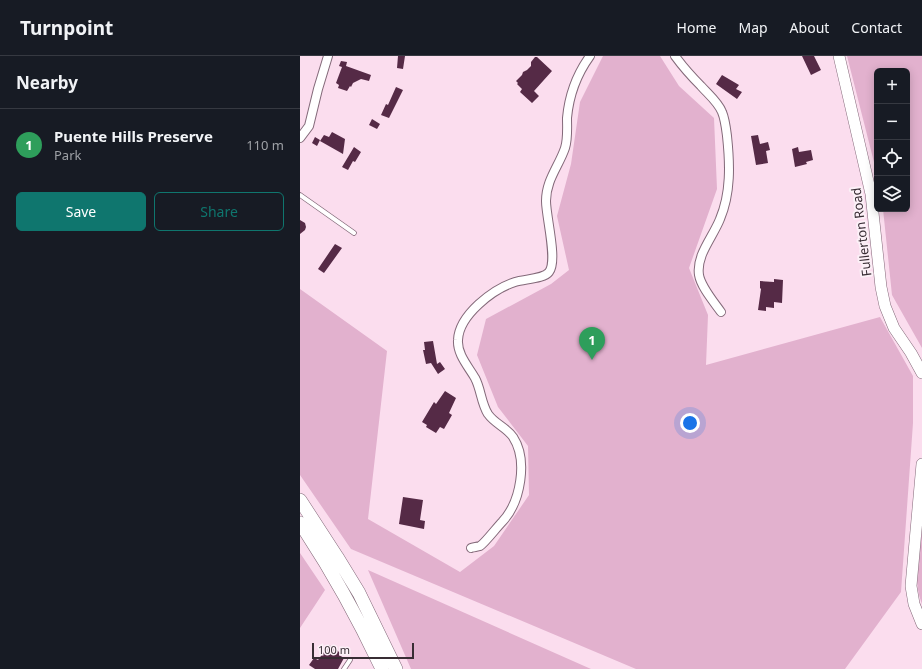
<!DOCTYPE html>
<meta charset="utf-8">
<style>
:root{--surface:#171b24;--page:#242831;--text:#f1f3f6;--muted:#9ea1a6;--line:#363941;--accent:#0f766e}
body{margin:0;font-family:"Noto Sans",sans-serif;background:var(--page);color:var(--text)}
.controls{position:absolute;right:12px;top:12px;display:grid;overflow:hidden;border-radius:6px;box-shadow:0 2px 10px #0003}
.controls button{width:36px;height:36px;display:grid;place-items:center;padding:0;border:0;border-bottom:1px solid var(--line);background:var(--surface);color:var(--text);font:20px sans-serif}
.scale{position:absolute;left:12px;bottom:10px;width:102px;box-sizing:border-box;padding-left:4px;border:2px solid #382d34;border-top:0;font-size:11px;line-height:14px;white-space:nowrap;color:#382d34;-webkit-text-stroke:3px #fcf0f7;paint-order:stroke}
.you{position:absolute;left:390px;top:367px;width:14px;height:14px;margin:-10px;border:3px solid #fff;border-radius:50%;background:#1a73e8;box-shadow:0 0 0 6px #1a73e833}
.badge{display:grid;place-items:center;width:26px;height:26px;border-radius:50%;background:var(--accent);color:#fff;font-size:13px;font-weight:700}
.pin{position:absolute;translate:-50% -33px;filter:drop-shadow(0 1px 2px #0008)}
.pin::after{content:'';position:absolute;top:21px;width:14px;height:12px;background:inherit;clip-path:polygon(0 0,100% 0,50% 100%)}
.list{margin:0;padding:0;list-style:none}
h2{display:flex;justify-content:space-between;align-items:center;height:52px;margin:0;padding:0 16px;font-size:17px}
h2 small{font-size:13px;font-weight:400;color:var(--muted)}
.list li{display:grid;grid-template-columns:26px 1fr auto;gap:12px;align-items:center;box-sizing:border-box;height:72px;padding:0 16px;border-top:1px solid var(--line)}
.list b{display:block;font-size:15px;white-space:nowrap}
.list p{margin:0;font-size:13px;white-space:nowrap;color:var(--muted)}
.list em{font-size:13px;font-style:normal;color:var(--muted)}
.actions{display:flex;gap:8px;padding:12px 16px}
.actions a{flex:1;padding:9px 0;border:1px solid var(--accent);border-radius:6px;text-align:center;font-size:14px;color:var(--accent)}
.actions .main{background:var(--accent);color:#fff}
.icon{flex:none;width:22px;height:22px;fill:none;stroke:currentColor;stroke-width:2;stroke-linecap:round;stroke-linejoin:round}
.map{position:relative;flex:none;width:622px;height:613px;overflow:hidden}
header{display:flex;align-items:center;gap:24px;box-sizing:border-box;height:56px;padding:0 20px;background:var(--surface);border-bottom:1px solid var(--line)}
header strong{font-size:19px}
nav{display:flex;gap:22px;margin-inline-start:auto;font-size:14px}
main{display:flex}
aside{flex:1;background:var(--surface)}
.map>svg:first-child{display:block}
</style>
<header>
<strong>Turnpoint</strong>
<nav><a>Home</a><a>Map</a><a>About</a><a>Contact</a></nav>
</header>
<main>
<aside>
<h2>Nearby<small></small></h2>
<ul class="list">
<li><span class="badge" style="background:#2e9e5b">1</span><div><b>Puente Hills Preserve</b><p>Park</p></div><em>110 m</em></li>
</ul>
<div class="actions"><a class="main">Save</a><a>Share</a></div>
</aside>
<div class="map">
<svg width="622" height="613" viewBox="0 0 622 613">
<rect width="100%" height="100%" fill="#fbddee"/>
<path fill="#e2b1ce" d="M303 0H360L379 30 414 62 417 133 389 212 408 259 406 309 580 261 613 320V367L601 536 545 613H336L51 493 0 419V233L87 295 68 463 160 516 194 490 229 439 228 390 198 351 177 299 186 263 251 228 269 214 257 160 271 108 280 46Z
M547 0H622V292L592 239 583 153H607V15H577V118Z
M622 473V548C612 525 620 497 622 473Z
M0 497 25 534 0 572Z
M68 514 291 613H111Z"/>
<path fill="#552a46" d="M98 0H105L103 13 97 12Z
M502 0H514L521 14 511 19Z
M235 1H237L252 15 234 35 239 40 232 47 220 36 222 33 217 28 218 27 216 25 222 19 223 16 227 14 231 10V6Z
M41 5 47 6 46 10 71 19 69 25 61 23 53 27 51 31 50 30 47 35 38 32 39 29 36 27 42 11 39 10Z
M422 19 439 29 436 33 442 36 437 43 416 28Z
M96 31 103 34 89 62 81 59 86 48 88 49Z
M72 63 80 68 77 73 69 69Z
M32 76 45 83 43 98 20 85 24 79 29 81Z
M458 79 460 88 468 86 470 94 466 95 468 107 456 109 451 80Z
M15 81 20 84 17 90 12 87Z
M54 91 61 96 55 106 53 105 48 114 42 111Z
M498 91 499 96 511 94 513 104 506 106 507 108 495 111 492 93Z
M0 164 5 167 6 171 5 174 0 178Z
M35 188 42 192 24 217 18 213Z
M474 223 483 224 482 247 474 246V252L466 251V255L458 254 461 233 460 232V225L474 226Z
M133 285 137 308 140 306 145 313 138 318 131 307 126 308 123 294H125L124 286Z
M145 335 156 342 149 357 152 359 144 373 140 371 136 377 126 371 127 369 122 366 134 346 136 348Z
M103 441 123 444 120 464 125 465 124 473 99 468Z
M29 589 37 594 40 597 39 599 44 602 38 613H15L9 609 14 602 18 604Z"/>
<g fill="none" stroke-linecap="round" stroke-linejoin="round">
<g stroke="#836979" stroke-width="5.5">
<path id="lane" d="M0 139 54 177
M44 613 50 604"/>
</g>
<g stroke="#836979" stroke-width="10">
<path id="street" d="M375 0C383 11 392 21 401 30 408 38 418 46 422 56 425 63 426 72 427 80 430 108 431 137 420 163 413 181 396 199 399 219 401 231 414 246 421 256
M0 82 9 70 18 33 28 0
M171 492C173 491 177 491 180 490 185 487 197 471 202 466 221 446 228 404 213 381 206 371 195 368 188 358 181 347 181 333 175 322 168 310 157 298 158 284 159 259 193 233 215 226 224 223 244 223 249 216 258 205 246 161 246 145 246 124 259 110 265 92 268 83 267 71 267 62 269 40 277 18 290 0"/>
</g>
<g stroke="#836979" stroke-width="12">
<path id="secondary" d="M539 0 571 138 581 231 585 250 594 272 611 297 622 317
M622 408 611 530 614 548 622 568"/>
</g>
<g stroke="#836979" stroke-width="14">
<path id="primary" d="M0 444 37 501 59 537 96 613
M0 467C31 513 58 562 82 613"/>
</g>
<use href="#lane" stroke="#fff" stroke-width="4"/>
<use href="#street" stroke="#fff" stroke-width="8"/>
<use href="#secondary" stroke="#fff" stroke-width="11"/>
<use href="#primary" stroke="#fff" stroke-width="13"/>
</g>
<g text-anchor="middle" dominant-baseline="central" stroke-width="4" stroke-linejoin="round" paint-order="stroke">
<g font-size="13" fill="#382d34" stroke="#fcf0f7">
<text transform="translate(561 176) rotate(-97)">Fullerton Road</text>
</g>
</g>
</svg>
<div class="controls">
<button>+</button>
<button>−</button>
<button><svg class="icon" aria-label="locate" viewBox="0 0 24 24"><circle cx="12" cy="12" r="6"/><path d="M12 2v4M12 18v4M2 12h4M18 12h4"/></svg></button>
<button><svg class="icon" aria-label="layers" viewBox="0 0 24 24"><path d="M12 4l9 5-9 5-9-5zM3 14l9 5 9-5"/></svg></button>
</div>
<div class="scale">100 m</div>
<div class="you"></div>
<div class="pin badge" style="left:292px;top:304px;background:#2e9e5b">1</div>
</div>
</main>
